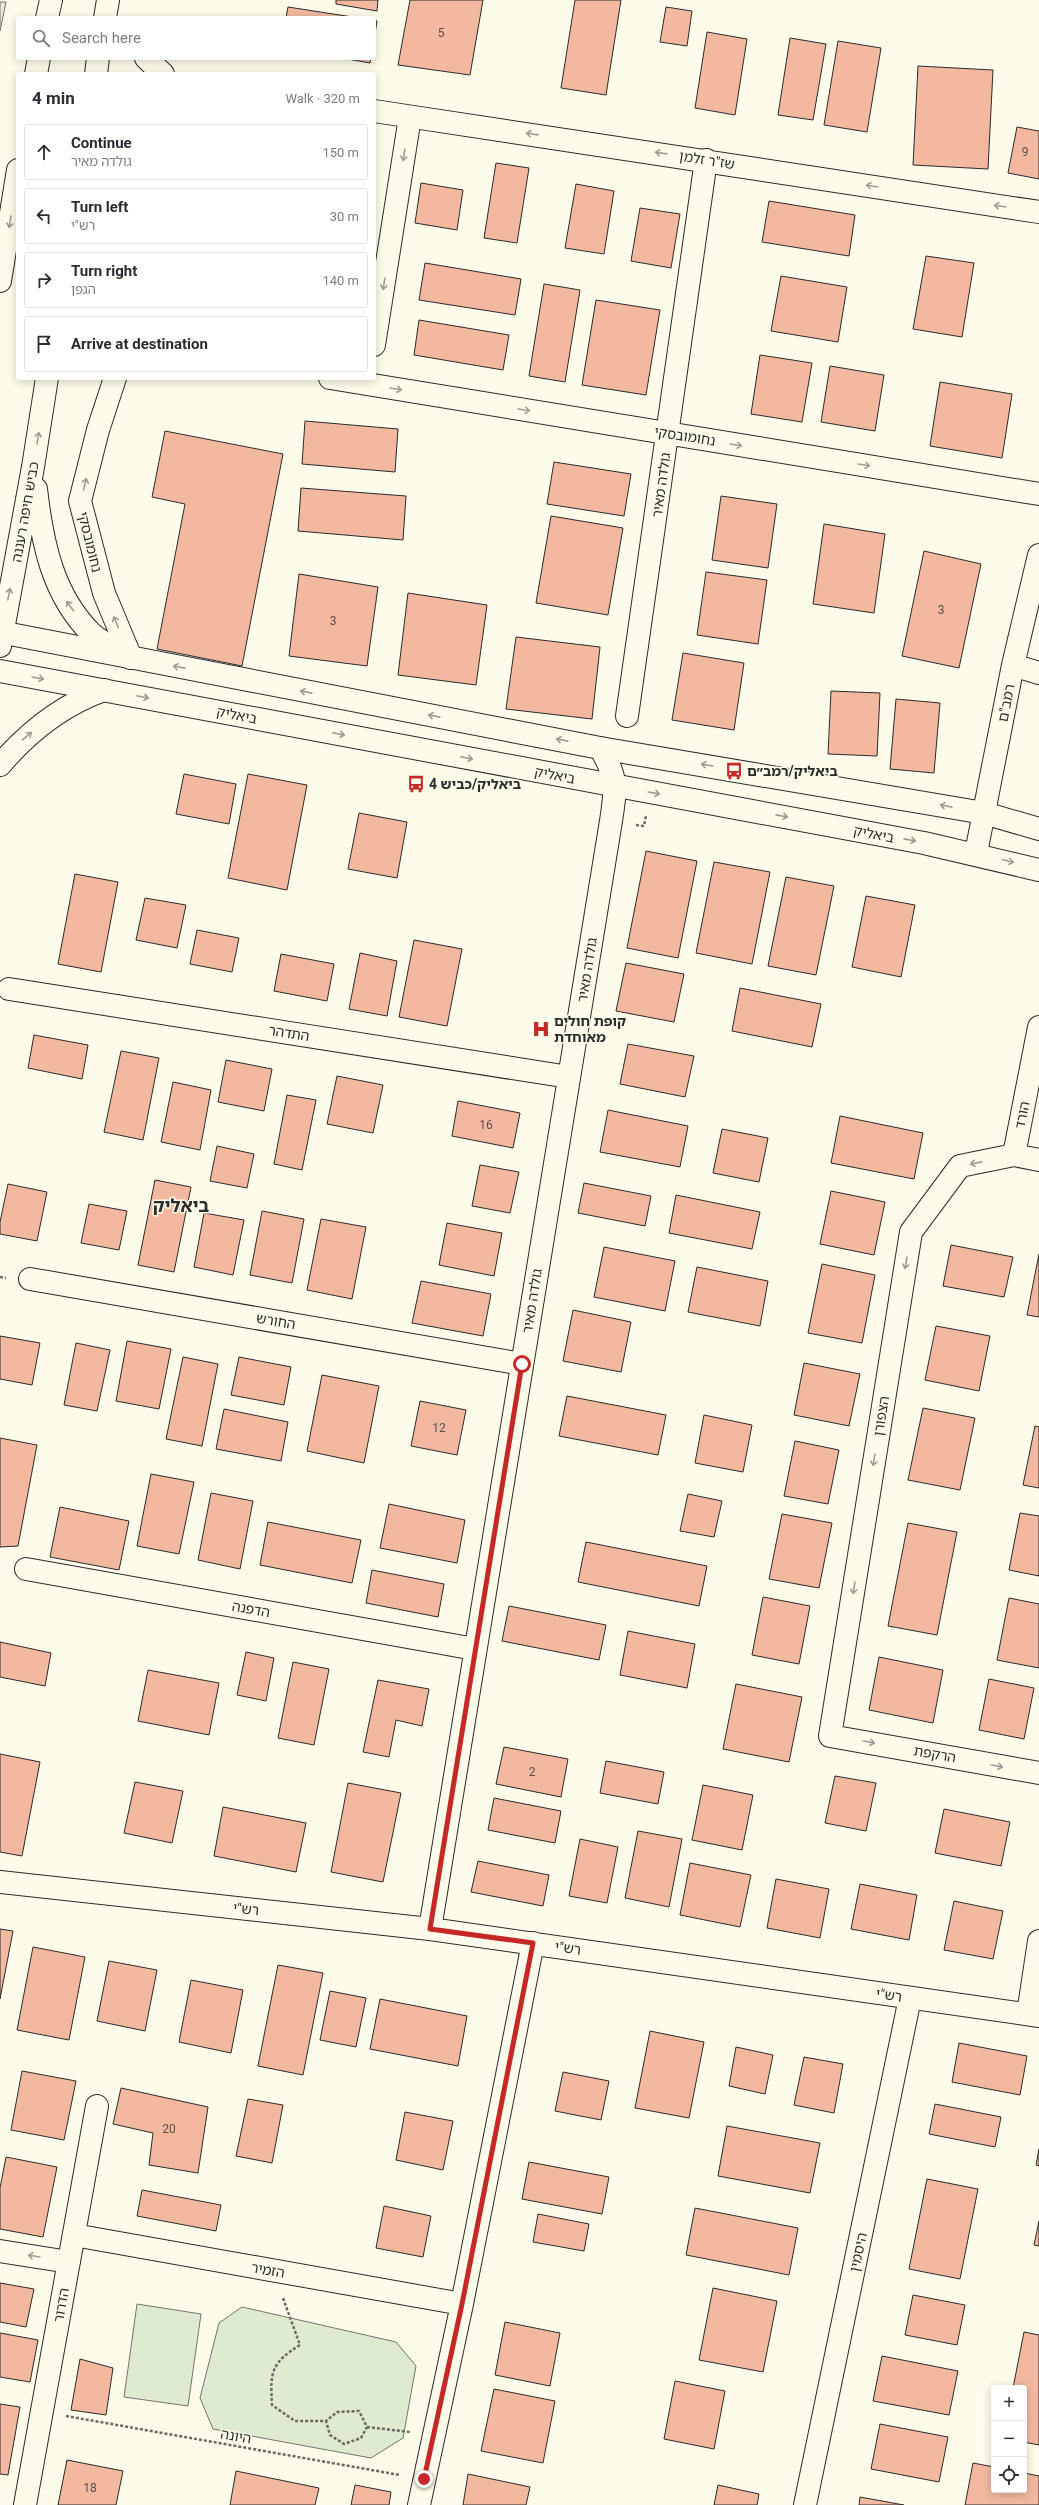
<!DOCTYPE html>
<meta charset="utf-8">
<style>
:root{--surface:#fff;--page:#f2f2f3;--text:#2b2b33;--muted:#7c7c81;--line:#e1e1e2}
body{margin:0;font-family:Roboto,"Noto Sans Hebrew",sans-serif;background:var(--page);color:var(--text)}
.controls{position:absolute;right:12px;bottom:12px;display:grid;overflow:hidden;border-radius:4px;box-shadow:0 2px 10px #0003}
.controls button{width:36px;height:36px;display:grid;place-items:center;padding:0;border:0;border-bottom:1px solid var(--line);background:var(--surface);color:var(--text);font:20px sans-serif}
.stop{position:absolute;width:12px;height:12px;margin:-9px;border:3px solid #c62828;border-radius:50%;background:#fff}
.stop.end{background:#c62828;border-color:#fff;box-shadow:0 1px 4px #0008}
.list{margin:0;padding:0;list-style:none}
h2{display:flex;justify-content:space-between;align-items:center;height:52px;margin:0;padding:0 16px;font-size:17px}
h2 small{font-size:13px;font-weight:400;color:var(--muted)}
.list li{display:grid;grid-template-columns:26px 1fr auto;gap:12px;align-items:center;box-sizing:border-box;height:56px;margin:0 8px 8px;padding:0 8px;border:1px solid var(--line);border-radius:4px}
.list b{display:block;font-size:15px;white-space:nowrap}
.list p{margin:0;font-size:13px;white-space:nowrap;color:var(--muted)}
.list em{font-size:13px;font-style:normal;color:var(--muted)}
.icon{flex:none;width:22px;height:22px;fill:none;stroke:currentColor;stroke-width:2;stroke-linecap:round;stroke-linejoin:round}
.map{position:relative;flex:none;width:1039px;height:2505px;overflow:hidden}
.search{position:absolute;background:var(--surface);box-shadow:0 2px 10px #0003;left:16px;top:16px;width:360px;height:44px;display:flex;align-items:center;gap:10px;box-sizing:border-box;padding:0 14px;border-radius:4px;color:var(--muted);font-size:15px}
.panel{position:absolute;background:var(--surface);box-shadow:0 2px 10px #0003;left:16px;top:72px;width:360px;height:308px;border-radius:4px}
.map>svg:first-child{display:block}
</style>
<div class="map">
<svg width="1039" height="2505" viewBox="0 0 1039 2505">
<rect width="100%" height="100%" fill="#fdfbea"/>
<path fill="#deebd1" stroke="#74746e" d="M137 2304 201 2314 188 2406 124 2397Z
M242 2307 396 2342 416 2366 403 2438 371 2458 213 2429 200 2398 219 2323Z"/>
<path fill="#eceadb" stroke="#74746e" d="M0 2H6L0 31Z"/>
<path fill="#f2b8a0" stroke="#2b2b2b" d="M336 0H378L377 11 336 4Z
M410 0H483L470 75 398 65Z
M575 0H621L606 95 561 88Z
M288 7 359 18H286Z
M666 7 692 11 687 46 660 42Z
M374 20 377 21 374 40Z
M707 32 747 39 735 115 695 108Z
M790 38 826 44 813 120 778 115Z
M838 41 881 48 867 132 824 125Z
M342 58H371L370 63Z
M918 66 993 70 988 169 913 165Z
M1017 127 1039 131V179L1008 173Z
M496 163 529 168 517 243 484 238Z
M421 183 463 190 457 230 415 223Z
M576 184 614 191 604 254 565 248Z
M769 201 855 215 849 256 762 242Z
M640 208 680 214 671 268 631 261Z
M926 256 974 263 962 337 913 329Z
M425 263 521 279 515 315 419 300Z
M781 276 847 287 838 342 771 331Z
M544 284 580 290 565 382 529 376Z
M596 300 660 310 646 395 582 385Z
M419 320 509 335 503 370 414 355Z
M760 355 812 363 802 422 751 414Z
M830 366 884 375 875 431 821 422Z
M940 382 1012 394 1002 458 930 446Z
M305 421 398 429 395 472 302 464Z
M165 431 283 454 242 666 157 649 185 504 152 497Z
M554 462 631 474 624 516 547 504Z
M301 488 406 496 403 540 298 531Z
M721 496 777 504 768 568 712 560Z
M551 516 623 528 608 615 536 603Z
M824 524 885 534 874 613 813 604Z
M924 551 981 564 959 668 902 656Z
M706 572 767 580 758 644 697 635Z
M299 574 378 587 367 666 289 656Z
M408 593 487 605 476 685 398 675Z
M516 637 600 647 592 719 506 709Z
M683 653 744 663 734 730 672 720Z
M831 691 880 693 877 756 828 754Z
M896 699 940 703 934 773 890 769Z
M184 774 236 784 229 824 176 814Z
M248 774 307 785 287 890 228 878Z
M359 813 407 822 397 878 348 869Z
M646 851 697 861 678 958 627 948Z
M714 862 770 872 752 964 696 953Z
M75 874 118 882 101 972 58 964Z
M786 877 834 886 816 975 768 966Z
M866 896 915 905 901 977 852 967Z
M145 898 186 905 177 948 136 940Z
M197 930 239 938 232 972 190 964Z
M414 940 462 949 447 1026 399 1017Z
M360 953 397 961 387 1016 349 1009Z
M281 954 334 964 327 1001 274 991Z
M626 963 684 974 674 1022 616 1011Z
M740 988 821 1004 812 1047 732 1031Z
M34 1035 88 1045 82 1079 28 1068Z
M628 1044 694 1056 685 1097 620 1084Z
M121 1051 159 1058 143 1140 104 1132Z
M226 1060 272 1069 264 1111 218 1102Z
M337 1076 383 1085 373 1133 327 1124Z
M173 1082 211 1090 200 1150 161 1142Z
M287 1095 316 1100 302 1170 274 1164Z
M458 1101 520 1113 513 1148 452 1136Z
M608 1110 688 1126 680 1167 600 1152Z
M840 1116 923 1133 914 1179 831 1163Z
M722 1129 768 1138 759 1182 713 1173Z
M217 1146 254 1154 247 1188 210 1181Z
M480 1165 519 1172 510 1213 472 1206Z
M155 1180 191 1187 174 1272 138 1265Z
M584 1183 651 1196 645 1226 578 1213Z
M8 1184 47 1192 37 1241 0 1234V1222Z
M831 1191 885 1202 874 1255 820 1244Z
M676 1195 760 1212 752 1249 669 1233Z
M89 1204 127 1211 119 1250 81 1243Z
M262 1211 304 1219 292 1283 250 1275Z
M204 1213 244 1220 233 1275 194 1267Z
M321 1219 366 1227 352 1299 307 1290Z
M447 1223 502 1233 494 1276 439 1265Z
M951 1245 1013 1257 1004 1297 943 1286Z
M604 1247 675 1261 665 1311 594 1297Z
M1039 1254V1317L1027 1315Z
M822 1264 875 1275 862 1343 808 1333Z
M697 1267 768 1281 760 1326 688 1312Z
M421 1281 491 1294 483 1336 412 1323Z
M573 1310 631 1322 621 1372 563 1361Z
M936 1326 990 1336 979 1391 925 1380Z
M0 1336 40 1343 32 1385 0 1379Z
M127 1341 171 1349 159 1409 116 1401Z
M76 1343 110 1350 97 1411 64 1405Z
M183 1357 218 1364 202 1446 166 1439Z
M239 1357 291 1367 284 1405 231 1395Z
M804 1363 860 1374 849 1426 794 1415Z
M322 1375 379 1386 364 1463 307 1451Z
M567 1396 666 1415 658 1455 559 1436Z
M420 1401 466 1410 457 1455 411 1446Z
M923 1408 975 1418 960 1490 908 1480Z
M224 1409 288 1422 281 1461 216 1449Z
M704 1415 752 1425 743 1472 695 1463Z
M1035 1426 1039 1427V1488L1023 1485Z
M0 1438 37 1445 18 1546 0 1547Z
M795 1441 839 1450 828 1504 784 1496Z
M151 1474 194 1482 179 1554 137 1546Z
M211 1493 253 1501 240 1569 198 1560Z
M688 1494 722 1501 714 1537 680 1531Z
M389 1504 465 1520 457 1563 380 1548Z
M60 1507 129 1521 119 1570 50 1557Z
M1020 1513 1039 1516V1576L1009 1570Z
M782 1514 832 1523 819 1588 769 1579Z
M268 1522 361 1540 352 1583 260 1565Z
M908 1523 957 1532 937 1635 888 1626Z
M586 1542 707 1566 699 1606 578 1582Z
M372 1570 444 1584 438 1617 366 1603Z
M763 1597 810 1606 799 1664 752 1655Z
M1009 1598 1039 1604V1668L997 1660Z
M509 1606 606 1625 599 1660 502 1641Z
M628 1631 695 1644 687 1688 620 1675Z
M0 1642 51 1653 45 1686 0 1677Z
M246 1652 274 1658 266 1701 237 1695Z
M879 1657 943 1670 933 1723 869 1710Z
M293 1662 329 1669 314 1745 278 1738Z
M148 1670 219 1683 209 1735 138 1721Z
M989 1679 1034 1688 1024 1739 979 1730Z
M378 1680 429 1689 422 1726 396 1720 389 1757 363 1752Z
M736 1684 802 1697 789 1762 723 1749Z
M504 1747 568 1759 561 1797 496 1784Z
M0 1754 40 1762 22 1856 0 1852Z
M606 1761 664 1772 658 1804 600 1793Z
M835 1776 876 1783 866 1831 825 1823Z
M135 1782 183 1791 172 1843 124 1833Z
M348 1783 401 1793 383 1882 331 1872Z
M703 1785 753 1795 742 1850 692 1840Z
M494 1798 561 1811 555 1843 488 1830Z
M223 1807 306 1823 296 1872 214 1856Z
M944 1809 1010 1822 1001 1866 935 1853Z
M638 1831 682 1839 669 1907 625 1898Z
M580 1839 618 1847 607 1903 569 1896Z
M478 1861 549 1875 543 1906 471 1892Z
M690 1863 751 1875 740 1927 680 1915Z
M776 1879 829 1889 820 1938 767 1928Z
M860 1884 917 1895 909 1940 851 1929Z
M954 1901 1003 1911 993 1959 944 1950Z
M0 1929 13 1931 0 1999Z
M33 1947 85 1957 69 2040 17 2030Z
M109 1961 157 1970 145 2031 97 2021Z
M278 1965 323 1973 303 2075 258 2066Z
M191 1980 243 1990 231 2053 179 2042Z
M330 1991 366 1998 356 2047 320 2040Z
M380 1999 467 2016 458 2066 370 2049Z
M650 2031 704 2042 689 2118 635 2108Z
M959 2043 1027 2056 1020 2095 952 2082Z
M736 2047 773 2055 765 2094 729 2086Z
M804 2057 843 2064 834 2113 794 2105Z
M22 2071 76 2081 64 2140 11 2130Z
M563 2072 609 2081 601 2120 555 2111Z
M121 2088 208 2107 198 2173 149 2165 153 2133 113 2124Z
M248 2099 283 2105 272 2163 236 2156Z
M935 2104 1001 2117 995 2147 929 2134Z
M405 2112 453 2121 443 2170 396 2160Z
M727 2126 820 2143 810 2193 718 2176Z
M1039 2149V2166L1036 2165Z
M6 2157 57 2167 43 2237 0 2229V2188Z
M529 2162 609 2177 602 2214 522 2199Z
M927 2179 978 2189 960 2279 909 2269Z
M142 2190 221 2205 216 2231 137 2216Z
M384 2206 431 2216 423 2257 376 2248Z
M695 2208 798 2228 789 2275 686 2255Z
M538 2214 589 2224 584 2251 533 2242Z
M1039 2221V2246L1034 2245Z
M0 2283 34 2289 26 2327 0 2322Z
M713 2288 777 2301 763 2372 699 2360Z
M913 2295 965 2305 957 2345 905 2335Z
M505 2322 560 2333 550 2386 495 2375Z
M1024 2332 1039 2335V2445L1024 2442V2388H1013Z
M0 2333 38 2340 30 2382 0 2377Z
M882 2356 958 2371 949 2415 873 2401Z
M80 2359 113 2368 106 2415 71 2410Z
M675 2381 725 2391 714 2449 664 2439Z
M494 2389 555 2401 543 2463 481 2451Z
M0 2404 20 2407 8 2475 0 2474Z
M880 2424 948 2437 939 2482 871 2469Z
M67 2460 123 2471 116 2505H58Z
M973 2463 994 2467V2490H1024V2473L1039 2476V2505H965Z
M236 2471 319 2488 315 2505H230Z
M468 2474 530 2487 526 2505H463Z
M355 2485 391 2492 389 2505H351Z
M718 2485 759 2494 757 2505H714Z
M860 2497 904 2505H859Z"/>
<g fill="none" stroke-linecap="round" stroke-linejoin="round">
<g stroke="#2b2b2b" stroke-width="24">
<path id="minor" d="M146 58 163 74
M374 111 1039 212
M374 345 410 117
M115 378 98 430 80 501 104 593 131 658
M330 378 1039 494
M1013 665 1039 673
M627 716 706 160
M976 853 1013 665 1039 555
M9 989 569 1077
M1014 1155 1039 1027
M1039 1160 1014 1155 960 1166 911 1232 830 1736 1039 1773
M30 1279 522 1364
M26 1569 475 1649
M0 1882 430 1929 1039 2016
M430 1929 611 821C616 788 618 778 600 748
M1028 2014 1039 1941
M74 2235 462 2304
M0 2251 69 2262
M25 2505 97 2106
M419 2505 462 2304 533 1943
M805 2505 910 1998"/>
</g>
<g stroke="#2b2b2b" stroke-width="24">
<path id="major" d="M0 632 600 748 984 813 1039 829
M0 671 924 843 1039 870"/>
</g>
<g stroke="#2b2b2b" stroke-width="24">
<path id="highway" d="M47 18 51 0
M105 18 108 0
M36 74 39 58
M96 74 98 58
M0 281 18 170
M36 489C42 541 52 595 92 634 102 643 118 650 131 658
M0 646 33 467 47 378
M0 765C29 731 62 705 104 690"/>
</g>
<path stroke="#6a6964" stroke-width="2.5" stroke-dasharray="3 2" stroke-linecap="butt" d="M636 825 644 826 646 816
M0 1277 6 1278
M283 2298 300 2345C271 2363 270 2372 272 2405L295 2421H326L330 2435 344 2444 361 2438 367 2427 359 2411 337 2412 326 2421
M66 2416 400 2475
M367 2427 410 2432"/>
<use href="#minor" stroke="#fdfbea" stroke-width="22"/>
<use href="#major" stroke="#fdfbea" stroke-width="22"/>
<use href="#highway" stroke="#fdfbea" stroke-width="22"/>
</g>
<defs><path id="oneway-shaft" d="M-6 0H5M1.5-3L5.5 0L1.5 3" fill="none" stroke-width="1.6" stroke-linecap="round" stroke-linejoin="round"/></defs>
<g stroke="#9e9d94">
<use href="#oneway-shaft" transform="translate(532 134) rotate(-172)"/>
<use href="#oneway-shaft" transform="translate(661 153) rotate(-172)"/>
<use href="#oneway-shaft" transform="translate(404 155) rotate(99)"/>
<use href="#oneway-shaft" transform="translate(872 186) rotate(-171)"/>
<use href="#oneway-shaft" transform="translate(1000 206) rotate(-171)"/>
<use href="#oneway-shaft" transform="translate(10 222) rotate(99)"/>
<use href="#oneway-shaft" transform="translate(384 284) rotate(99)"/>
<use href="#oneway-shaft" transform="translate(396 389) rotate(9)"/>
<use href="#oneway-shaft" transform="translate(524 410) rotate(9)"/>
<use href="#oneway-shaft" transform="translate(38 438) rotate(-81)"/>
<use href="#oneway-shaft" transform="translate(736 445) rotate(9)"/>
<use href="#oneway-shaft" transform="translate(864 465) rotate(9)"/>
<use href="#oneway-shaft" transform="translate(85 484) rotate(-76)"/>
<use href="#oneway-shaft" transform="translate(9 594) rotate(-79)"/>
<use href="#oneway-shaft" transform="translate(70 606) rotate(-126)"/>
<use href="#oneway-shaft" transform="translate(116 622) rotate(-112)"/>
<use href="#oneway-shaft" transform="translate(179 667) rotate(-169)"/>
<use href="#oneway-shaft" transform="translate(38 678) rotate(10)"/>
<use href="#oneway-shaft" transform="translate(306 692) rotate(-169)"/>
<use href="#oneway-shaft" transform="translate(143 697) rotate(11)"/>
<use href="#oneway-shaft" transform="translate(434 716) rotate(-169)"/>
<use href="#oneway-shaft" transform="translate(339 734) rotate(11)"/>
<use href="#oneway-shaft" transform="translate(27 736) rotate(-40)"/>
<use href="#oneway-shaft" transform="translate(562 740) rotate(-169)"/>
<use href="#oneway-shaft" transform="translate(467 758) rotate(11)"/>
<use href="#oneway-shaft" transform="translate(707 765) rotate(-170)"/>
<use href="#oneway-shaft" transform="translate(654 793) rotate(10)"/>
<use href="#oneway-shaft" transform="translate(946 806) rotate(-169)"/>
<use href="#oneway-shaft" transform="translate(782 816) rotate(11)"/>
<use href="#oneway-shaft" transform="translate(910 840) rotate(11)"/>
<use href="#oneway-shaft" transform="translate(1008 861) rotate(14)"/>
<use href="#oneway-shaft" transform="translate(976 1163) rotate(169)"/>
<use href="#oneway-shaft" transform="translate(906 1263) rotate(99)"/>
<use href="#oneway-shaft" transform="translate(874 1460) rotate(99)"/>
<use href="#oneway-shaft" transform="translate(854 1588) rotate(99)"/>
<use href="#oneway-shaft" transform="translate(869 1742) rotate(10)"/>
<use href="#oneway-shaft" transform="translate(997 1766) rotate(10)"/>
<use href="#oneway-shaft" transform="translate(34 2256) rotate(-171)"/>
</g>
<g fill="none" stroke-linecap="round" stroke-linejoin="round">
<path stroke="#c62828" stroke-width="5" d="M424 2479 462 2304 533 1943 430 1929 522 1364"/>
</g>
<defs>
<g id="bus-bare" transform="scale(1.38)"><path d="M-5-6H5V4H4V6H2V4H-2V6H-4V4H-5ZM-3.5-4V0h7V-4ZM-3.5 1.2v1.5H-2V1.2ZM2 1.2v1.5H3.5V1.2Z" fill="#c62828" stroke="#fdfbea" stroke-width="2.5" paint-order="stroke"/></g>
<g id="hospital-bare" transform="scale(1.38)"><path d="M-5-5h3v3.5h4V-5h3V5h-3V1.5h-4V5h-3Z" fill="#c62828" stroke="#fdfbea" stroke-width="2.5" paint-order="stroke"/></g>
</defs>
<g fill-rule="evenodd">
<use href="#bus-bare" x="734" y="771"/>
<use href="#bus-bare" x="416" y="784"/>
<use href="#hospital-bare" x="541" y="1029"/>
</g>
<g text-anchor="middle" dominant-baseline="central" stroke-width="3" stroke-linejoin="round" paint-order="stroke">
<g font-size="12" fill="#5d4e48">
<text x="441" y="33">5</text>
<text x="1025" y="152">9</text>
<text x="941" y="610">3</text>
<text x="333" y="621">3</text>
<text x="486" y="1125">16</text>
<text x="439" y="1428">12</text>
<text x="532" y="1772">2</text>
<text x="169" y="2129">20</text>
<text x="90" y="2488">18</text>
</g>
<g font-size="14" fill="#2b2b2b" stroke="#fdfbea">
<text transform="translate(707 160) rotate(9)">שז"ר זלמן</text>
<text transform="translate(685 436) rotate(9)">נחומובסקי</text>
<text transform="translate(661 485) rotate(-82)">גולדה מאיר</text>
<text transform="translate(25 512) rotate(-80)">כביש חיפה רעננה</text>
<text transform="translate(90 542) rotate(76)">נחומובסקי</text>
<text transform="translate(1006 703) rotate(-79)">רמב"ם</text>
<text transform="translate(237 715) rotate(11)">ביאליק</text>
<text transform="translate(555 775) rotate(11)">ביאליק</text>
<text transform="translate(874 834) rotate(11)">ביאליק</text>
<text transform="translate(587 970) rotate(-81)">גולדה מאיר</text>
<text transform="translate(289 1033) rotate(9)">התדהר</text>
<text transform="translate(1022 1115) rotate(-79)">הורד</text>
<text transform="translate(532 1301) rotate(-81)">גולדה מאיר</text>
<text transform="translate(276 1321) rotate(10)">החורש</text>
<text transform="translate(881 1416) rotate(-81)">הצפורן</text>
<text transform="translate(251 1609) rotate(10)">הדפנה</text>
<text transform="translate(935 1754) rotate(10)">הרקפת</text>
<text transform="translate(246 1909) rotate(6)">רש"י</text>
<text transform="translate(568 1948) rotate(8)">רש"י</text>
<text transform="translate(889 1995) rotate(8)">רש"י</text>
<text transform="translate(858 2252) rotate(-78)">היסמין</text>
<text transform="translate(268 2270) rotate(10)">הזמיר</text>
<text transform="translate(61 2305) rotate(-80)">הדרור</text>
<text transform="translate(236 2436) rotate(10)">היונה</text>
</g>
<g font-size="14" font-weight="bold" fill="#2b2b2b" stroke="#fdfbea" text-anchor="start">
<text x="747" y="771">ביאליק/רמב״ם</text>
<text x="429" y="784">ביאליק/כביש 4</text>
<text x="554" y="1021">קופת חולים<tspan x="554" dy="16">מאוחדת</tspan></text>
</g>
<g font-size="18" font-weight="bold" fill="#2b2b2b" stroke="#fdfbea">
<text x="181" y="1205">ביאליק</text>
</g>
</g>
</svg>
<div class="controls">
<button>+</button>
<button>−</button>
<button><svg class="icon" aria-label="locate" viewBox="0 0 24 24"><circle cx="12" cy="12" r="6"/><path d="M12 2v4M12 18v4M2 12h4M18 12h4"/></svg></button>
</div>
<div class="stop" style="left:522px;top:1364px"></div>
<div class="stop end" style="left:424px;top:2479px"></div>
<div class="search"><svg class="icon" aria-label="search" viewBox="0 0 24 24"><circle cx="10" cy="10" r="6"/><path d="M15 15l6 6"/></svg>Search here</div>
<section class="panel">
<h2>4 min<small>Walk · 320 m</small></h2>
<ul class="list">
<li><svg class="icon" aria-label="ahead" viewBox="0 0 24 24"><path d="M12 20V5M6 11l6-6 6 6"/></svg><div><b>Continue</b><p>גולדה מאיר</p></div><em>150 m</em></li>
<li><svg class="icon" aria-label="left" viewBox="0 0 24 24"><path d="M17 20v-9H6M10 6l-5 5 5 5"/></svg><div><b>Turn left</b><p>רש&quot;י</p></div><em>30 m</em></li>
<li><svg class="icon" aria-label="right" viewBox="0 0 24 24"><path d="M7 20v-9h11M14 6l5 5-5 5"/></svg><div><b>Turn right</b><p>הגפן</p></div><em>140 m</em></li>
<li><svg class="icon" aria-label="arrive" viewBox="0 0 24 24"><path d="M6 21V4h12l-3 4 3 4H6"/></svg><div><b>Arrive at destination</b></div></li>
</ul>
</section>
</div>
